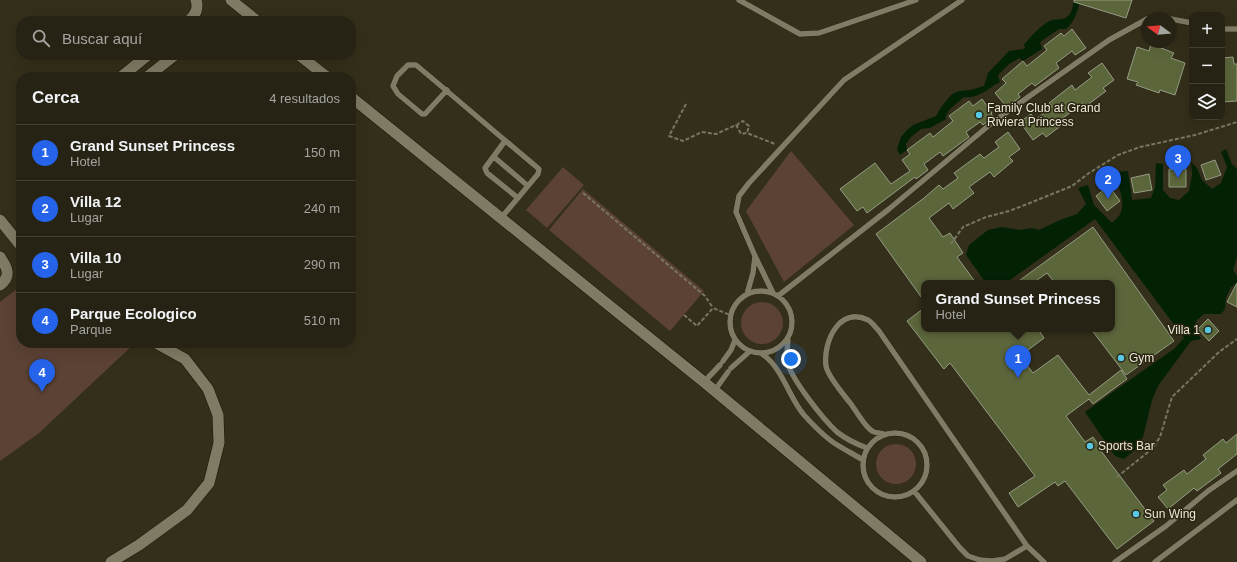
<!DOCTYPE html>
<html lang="es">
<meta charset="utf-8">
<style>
:root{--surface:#272314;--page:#332f22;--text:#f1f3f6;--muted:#a4a4a0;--line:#434034;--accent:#2563eb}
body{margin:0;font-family:Helvetica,sans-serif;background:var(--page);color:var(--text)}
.controls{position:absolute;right:12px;top:12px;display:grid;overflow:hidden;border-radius:8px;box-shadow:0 4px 16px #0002}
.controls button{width:36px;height:36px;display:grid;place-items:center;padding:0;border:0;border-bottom:1px solid var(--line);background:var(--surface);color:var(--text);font:20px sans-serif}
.compass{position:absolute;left:1141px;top:12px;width:36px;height:36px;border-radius:50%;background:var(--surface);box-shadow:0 4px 16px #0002;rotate:286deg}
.you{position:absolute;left:791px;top:359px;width:14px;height:14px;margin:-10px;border:3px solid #fff;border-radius:50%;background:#1a73e8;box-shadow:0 0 0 6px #1a73e833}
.badge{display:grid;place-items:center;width:26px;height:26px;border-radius:50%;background:var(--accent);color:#fff;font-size:13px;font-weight:700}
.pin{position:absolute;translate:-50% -33px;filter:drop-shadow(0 1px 2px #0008)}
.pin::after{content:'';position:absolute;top:21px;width:14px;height:12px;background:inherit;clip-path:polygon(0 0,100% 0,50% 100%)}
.popup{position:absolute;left:921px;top:280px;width:194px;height:52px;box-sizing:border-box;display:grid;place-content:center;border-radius:8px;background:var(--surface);filter:drop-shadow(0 1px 3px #0005);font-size:13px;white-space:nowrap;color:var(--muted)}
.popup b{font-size:15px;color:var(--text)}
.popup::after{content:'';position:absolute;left:50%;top:100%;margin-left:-8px;border:8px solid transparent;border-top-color:var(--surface)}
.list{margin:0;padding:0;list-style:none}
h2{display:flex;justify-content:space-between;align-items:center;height:52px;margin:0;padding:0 16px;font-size:17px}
h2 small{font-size:13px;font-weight:400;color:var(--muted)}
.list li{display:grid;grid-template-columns:26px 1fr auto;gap:12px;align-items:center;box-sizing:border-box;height:56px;padding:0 16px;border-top:1px solid var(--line)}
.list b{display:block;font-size:15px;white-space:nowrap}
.list p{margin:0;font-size:13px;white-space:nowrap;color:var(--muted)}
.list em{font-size:13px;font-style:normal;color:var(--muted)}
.icon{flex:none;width:22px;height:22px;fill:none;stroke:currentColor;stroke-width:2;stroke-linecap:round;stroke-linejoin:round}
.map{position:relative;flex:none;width:1237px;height:562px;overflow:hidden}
.search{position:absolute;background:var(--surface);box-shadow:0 4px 16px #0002;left:16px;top:16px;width:340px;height:44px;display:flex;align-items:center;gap:10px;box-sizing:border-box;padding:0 14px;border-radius:16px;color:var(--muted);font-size:15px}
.panel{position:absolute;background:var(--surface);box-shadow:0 4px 16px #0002;left:16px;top:72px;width:340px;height:276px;border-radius:16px}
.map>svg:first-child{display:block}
</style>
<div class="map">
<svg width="1237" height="562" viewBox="0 0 1237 562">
<rect width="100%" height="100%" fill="#342f1a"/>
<path fill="#5c4235" d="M791 151 854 225 784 282 746 211Z
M563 167 584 185 547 228 526 210Z
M583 189 704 291 670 331 549 230Z
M21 286V343L134 344 39 433 0 461V302Z
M741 323a21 21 0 1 1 42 0a21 21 0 1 1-42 0Z
M876 464a20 20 0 1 1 40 0a20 20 0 1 1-40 0Z"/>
<path fill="#032205" d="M1074 0H1081C1077 11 1075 22 1066 29H1059L1040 42 1042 49 1023 61 1019 58 1008 65 998 75 1000 82C988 88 979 99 964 97L949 110 946 116V119L930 128 921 129 911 137 906 144 907 150 900 155 897 149 901 137 906 131 913 125 936 116 941 107 952 94 959 91 970 90 984 86 988 73 1009 51 1023 49 1025 48 1024 45C1029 38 1044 22 1052 20 1057 19 1063 20 1067 17 1072 14 1073 5 1074 0Z
M1226 149 1232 164 1237 169V257L1233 270 1237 276V283L1231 287 1226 298 1225 309 1221 314H1204L1197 320 1194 327 1201 339 1191 341 1158 386 1152 400 1143 437 1136 449 1124 459 1115 456 1085 412 1158 360 1174 349 1184 338 1095 219 1006 283H986L966 255 969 245 988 230 1002 227 1019 230 1032 228 1039 230 1060 220 1077 214 1086 204 1078 188 1088 185 1094 205 1112 223C1114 221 1117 218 1119 216 1127 204 1118 185 1114 172L1128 171 1132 200 1151 198 1155 187 1156 163 1163 164V190L1170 198 1179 200 1189 191 1192 175 1191 162 1197 168 1202 180 1212 189 1221 183 1227 167 1221 152Z"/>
<path fill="#5c663b" stroke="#959c84" d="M1074 0H1132L1126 18 1074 2Z
M1072 29 1086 48 1075 55 1072 51 1056 63 1059 68 1035 86 1032 83 1018 94 1020 97 1007 107 1006 104 1005 105 995 93 1006 83 1002 79 1023 61 1027 66 1047 50 1044 46 1061 33 1064 36Z
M1151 44 1174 53 1171 58 1185 63 1175 95 1160 90 1159 93 1136 85 1138 82 1127 79 1137 47 1149 51Z
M1233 57 1234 64H1237V101L1222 102V58Z
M1102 63 1114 80 1103 88 1106 91 1086 106 1083 103 1063 118 1066 122 1046 137 1043 133 1033 140 1020 122 1031 114 1036 119 1052 107 1049 103 1072 85 1075 90 1092 77 1088 73Z
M982 99 992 113H991L993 117 983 125 980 122 966 132 969 137 943 156 940 152 924 164 928 170 916 179 915 177 867 213 863 207 857 211 840 189 875 163 891 184 910 171 902 160 910 154 907 150 930 133 933 137 953 121 949 116 969 101 973 106Z
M1008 132 1020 149 1009 157 1013 161 994 177 990 172 969 187 974 193 953 209 949 203 929 218 943 237 950 233 963 253 957 257 976 283H924V301L876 234 924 198 939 185 943 189 958 178 954 173 980 154 984 158 999 147 995 142Z
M1215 160 1221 175 1206 180 1201 165Z
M1169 169H1186V187H1169Z
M1149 174 1152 190 1134 193 1131 178Z
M1109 186 1120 201 1107 211 1096 196Z
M1093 227 1174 341 1126 375 1091 329H1112V283H1055L1047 273 1033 283H1016Z
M1237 283V307L1227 302Z
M924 308V329H1038L1044 338 1020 356 1033 373 1058 355 1089 395 1121 370 1127 379 1093 404 1089 399 1066 416 1085 442 1093 437 1102 450 1101 451 1154 521 1117 549 1065 481 1058 486 1055 482 1018 507 1009 493 1035 476 950 363 944 369 943 368 907 321Z
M1208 319 1219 331 1209 341 1198 329Z
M1237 434V454L1218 469 1221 473 1197 491 1194 488 1168 509 1158 497 1167 490 1163 485 1184 470 1187 474 1206 459 1203 455 1223 439 1226 443Z"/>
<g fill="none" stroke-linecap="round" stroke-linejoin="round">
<g stroke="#1c1704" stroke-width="6">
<path id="service" d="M739 0 800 34 819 33 916 0
M1151 18 1159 16 1168 18
M1171 19 1192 23
M1222 29H1237
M447 90 425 114H422L398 94 393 86 397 76 408 65H416C457 99 498 135 539 169L538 174 501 218
M505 141 485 168 487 173 518 198
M494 157 528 186
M730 322a31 31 0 1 1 62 0a31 31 0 1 1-62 0Z
M773 293 755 256 736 212 739 196 749 183 844 80 962 0
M747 294 753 273 755 256
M778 296 889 209 993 122 1109 40 1147 19
M788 339C788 345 786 354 787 361 791 379 823 419 837 432 846 439 856 444 867 448
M762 354C783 368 788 396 804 415 814 426 826 439 839 446 847 451 855 455 863 460
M723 361 731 350 735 340
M731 368 749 352
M704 382 720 365
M715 390 728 372
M863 465a32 32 0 1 1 64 0a32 32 0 1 1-64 0Z
M884 434C881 433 875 433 872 431 865 427 856 411 851 404 844 395 828 377 826 366 823 342 839 306 868 320 872 322 876 328 879 331L1027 546 1044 562
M914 491 960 548 968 556 980 560 992 561 1005 559 1027 546
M1115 562 1166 526 1208 491 1237 471
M1155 562 1237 500"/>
</g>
<g stroke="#1c1704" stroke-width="12">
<path id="minor" d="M231 0 257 21
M189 21C195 15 199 9 196 0
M299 55 327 77
M121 77 148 55
M147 77 175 55
M351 97 704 382 921 562
M0 220 21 246
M0 257C7 267 12 276 0 285
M111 562 139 545 187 510 209 483 219 443 218 415 208 389 185 359 156 343"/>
</g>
<path stroke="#797563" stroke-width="2" stroke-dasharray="4 2" stroke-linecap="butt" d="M686 104 669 136 683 141 702 132 716 134 736 125 741 134 747 133 775 144
M737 126 739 123 743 121 749 126 747 133
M583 193 705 296 713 308
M951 244 963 227 986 217 1009 211 1030 203 1072 186 1089 173 1118 155 1140 147 1195 135 1237 122
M684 315 697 326 713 308 730 315
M1117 477 1153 448 1160 437 1172 397 1219 352 1237 339"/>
<use href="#service" stroke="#807b64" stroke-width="5.5"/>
<use href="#minor" stroke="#807b64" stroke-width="11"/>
</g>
<g fill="#58c8e4" stroke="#2a2511" stroke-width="1.5">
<circle cx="979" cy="115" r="4"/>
<circle cx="1208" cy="330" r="4"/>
<circle cx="1121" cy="358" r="4"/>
<circle cx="1090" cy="446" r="4"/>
<circle cx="1136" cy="514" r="4"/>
</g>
<g text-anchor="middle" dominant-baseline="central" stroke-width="3" stroke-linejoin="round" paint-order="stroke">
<g font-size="12" fill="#ebe8db" stroke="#2a2511" text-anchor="start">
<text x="987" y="108">Family Club at Grand<tspan x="987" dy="14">Riviera Princess</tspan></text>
<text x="1200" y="330" text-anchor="end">Villa 1</text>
<text x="1129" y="358">Gym</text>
<text x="1098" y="446">Sports Bar</text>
<text x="1144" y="514">Sun Wing</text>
</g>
</g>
</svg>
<div class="controls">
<button>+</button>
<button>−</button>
<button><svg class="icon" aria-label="layers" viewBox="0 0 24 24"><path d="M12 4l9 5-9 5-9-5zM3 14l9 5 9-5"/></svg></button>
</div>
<svg class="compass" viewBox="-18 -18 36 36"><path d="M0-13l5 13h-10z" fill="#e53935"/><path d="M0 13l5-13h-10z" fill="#a4a4a0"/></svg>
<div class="you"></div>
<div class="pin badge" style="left:1018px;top:378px">1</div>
<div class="popup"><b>Grand Sunset Princess</b>Hotel</div>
<div class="pin badge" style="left:1108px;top:199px">2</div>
<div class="pin badge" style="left:1178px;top:178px">3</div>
<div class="pin badge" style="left:42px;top:392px">4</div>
<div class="search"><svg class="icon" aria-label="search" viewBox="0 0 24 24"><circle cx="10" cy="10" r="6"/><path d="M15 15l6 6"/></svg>Buscar aquí</div>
<section class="panel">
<h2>Cerca<small>4 resultados</small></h2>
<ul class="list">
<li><span class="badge">1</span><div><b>Grand Sunset Princess</b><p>Hotel</p></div><em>150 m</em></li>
<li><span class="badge">2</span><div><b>Villa 12</b><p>Lugar</p></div><em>240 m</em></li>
<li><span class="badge">3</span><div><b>Villa 10</b><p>Lugar</p></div><em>290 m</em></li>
<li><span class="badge">4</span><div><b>Parque Ecologico</b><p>Parque</p></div><em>510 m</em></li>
</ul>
</section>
</div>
